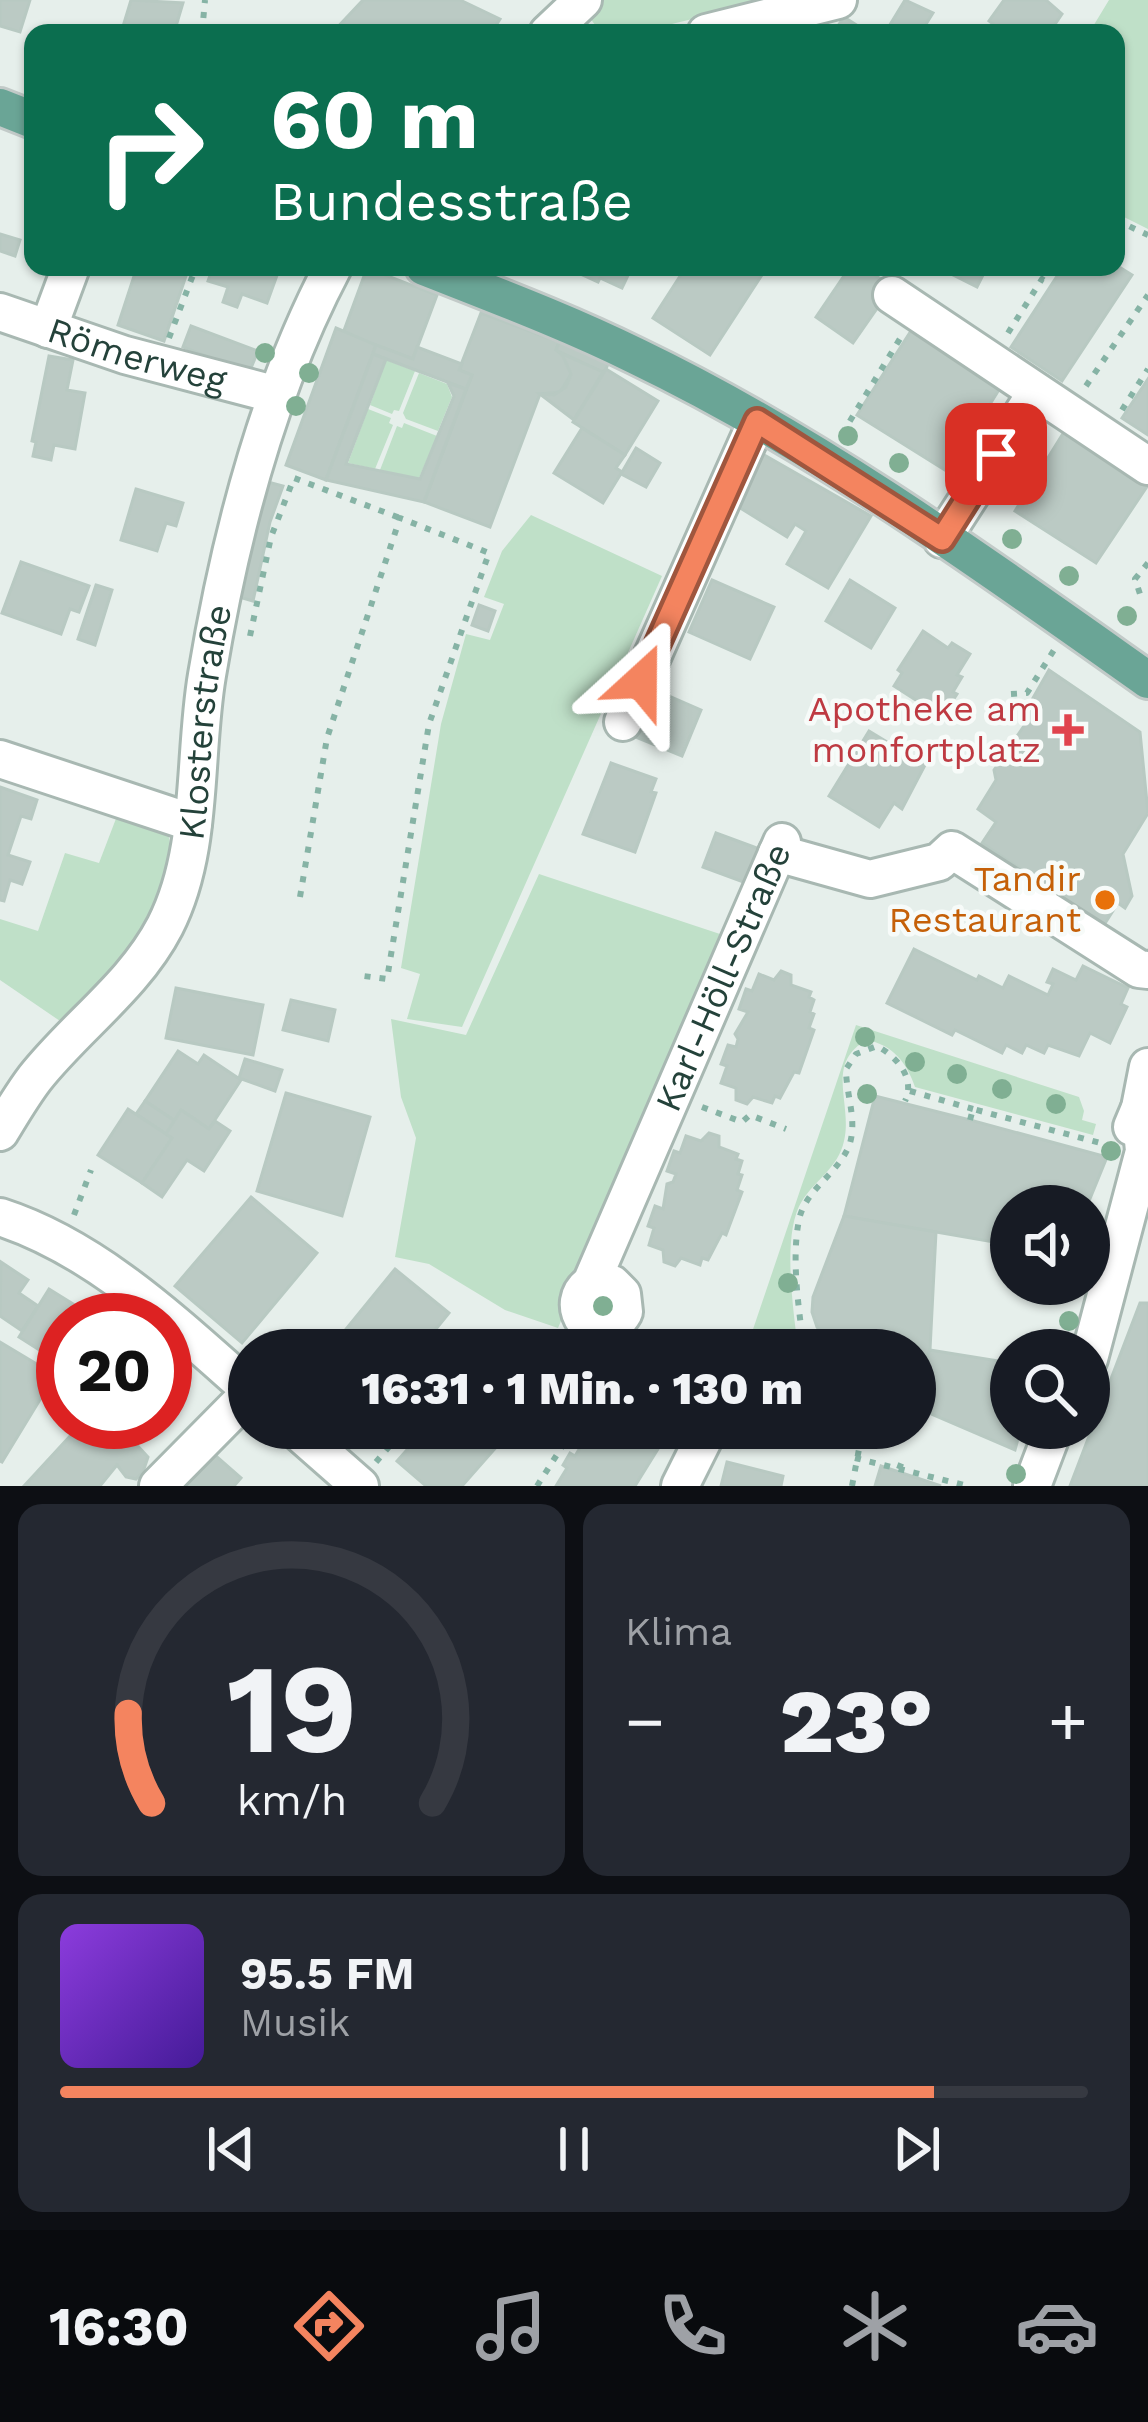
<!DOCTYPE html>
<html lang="de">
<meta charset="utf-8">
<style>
:root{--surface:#171b24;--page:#242831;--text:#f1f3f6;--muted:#9ea1a6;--line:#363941;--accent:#f4845f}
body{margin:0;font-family:"Work Sans",sans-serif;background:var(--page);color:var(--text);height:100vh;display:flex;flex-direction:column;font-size:45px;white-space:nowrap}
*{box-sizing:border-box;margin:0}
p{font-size:39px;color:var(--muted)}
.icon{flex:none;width:66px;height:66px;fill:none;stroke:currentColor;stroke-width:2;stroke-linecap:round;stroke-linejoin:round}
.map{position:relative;height:1486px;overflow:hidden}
.panel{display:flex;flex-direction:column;gap:18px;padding:18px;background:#0d0f14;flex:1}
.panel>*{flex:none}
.top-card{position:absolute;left:24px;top:24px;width:1101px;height:252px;border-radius:24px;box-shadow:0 3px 9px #0004;background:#0b6e4f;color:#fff;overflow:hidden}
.controls{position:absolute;left:990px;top:1185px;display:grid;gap:24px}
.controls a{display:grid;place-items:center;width:120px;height:120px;border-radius:50%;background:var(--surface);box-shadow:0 3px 9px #0004;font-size:60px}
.speed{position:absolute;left:36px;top:1293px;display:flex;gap:24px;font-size:60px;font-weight:700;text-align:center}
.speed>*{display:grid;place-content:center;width:156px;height:156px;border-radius:50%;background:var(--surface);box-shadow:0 3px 9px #0004;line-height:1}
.speed .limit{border:18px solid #d22;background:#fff;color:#111}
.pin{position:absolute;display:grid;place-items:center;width:102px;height:102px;color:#fff;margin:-51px;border-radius:24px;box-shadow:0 6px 18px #0006}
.me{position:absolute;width:132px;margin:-66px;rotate:24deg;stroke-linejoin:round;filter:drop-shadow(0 0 9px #0008)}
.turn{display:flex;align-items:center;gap:42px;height:252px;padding:0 48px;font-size:54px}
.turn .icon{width:156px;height:156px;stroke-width:2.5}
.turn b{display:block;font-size:84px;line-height:102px}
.big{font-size:90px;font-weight:800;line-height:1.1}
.panel .card{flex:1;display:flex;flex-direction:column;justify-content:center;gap:18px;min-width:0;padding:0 42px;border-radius:24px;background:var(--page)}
.panel .dial{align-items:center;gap:0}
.dial svg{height:312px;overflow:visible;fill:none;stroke:var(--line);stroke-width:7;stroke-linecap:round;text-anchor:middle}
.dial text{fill:var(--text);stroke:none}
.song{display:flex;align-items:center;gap:36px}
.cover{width:144px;height:144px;border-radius:18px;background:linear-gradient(135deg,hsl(270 70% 55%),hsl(260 70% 35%))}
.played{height:12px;border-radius:6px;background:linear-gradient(90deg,var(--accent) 85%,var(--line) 85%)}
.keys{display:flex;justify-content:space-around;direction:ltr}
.heat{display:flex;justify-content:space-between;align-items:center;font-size:66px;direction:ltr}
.panel .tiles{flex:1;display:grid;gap:18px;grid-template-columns:1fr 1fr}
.card:last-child{grid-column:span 2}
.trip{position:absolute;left:228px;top:1329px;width:708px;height:120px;border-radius:60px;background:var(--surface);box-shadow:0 3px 9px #0004;font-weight:800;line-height:120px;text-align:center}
.menu{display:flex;height:192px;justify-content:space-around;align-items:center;background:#090b0e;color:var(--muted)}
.menu .icon{width:84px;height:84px}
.menu .active{color:var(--accent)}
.menu b{font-size:54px;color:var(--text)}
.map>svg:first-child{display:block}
</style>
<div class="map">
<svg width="1148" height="1486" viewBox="0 0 1148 1486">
<rect width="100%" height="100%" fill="#e6efeb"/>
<!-- green -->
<g fill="#bfe0c8">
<path d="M 599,0 L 770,0 L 635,33 L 601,33 L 587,14 Z"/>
<path d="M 1109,0 L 1148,0 L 1148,229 L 1116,213 L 1116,33 L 1089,33 Z"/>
<path d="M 386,360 L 415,371 L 399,411 L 394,410 L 392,414 L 370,405 Z"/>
<path d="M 419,373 L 447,384 L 452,397 L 438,431 L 406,419 L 403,413 Z"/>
<path d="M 368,409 L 391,418 L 389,423 L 393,425 L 375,469 L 348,463 Z"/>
<path d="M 404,423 L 437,436 L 419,478 L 380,470 L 397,426 L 402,428 Z"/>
<path d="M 531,515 L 662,576 L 462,1027 L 407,1019 L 420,974 L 401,968 L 441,724 L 466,634 L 490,640 L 504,604 L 484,597 L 502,551 Z"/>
<path d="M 117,816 L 167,832 C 174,848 168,861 164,878 C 149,944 108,976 60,1021 L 0,980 L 0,919 L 38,931 L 65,853 L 99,863 Z"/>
<path d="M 539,874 L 726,936 L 558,1328 L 505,1310 L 429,1264 L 395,1257 L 416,1138 L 401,1097 L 391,1019 L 466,1035 Z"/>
<path d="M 856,1025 L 1079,1097 L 1084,1111 L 1082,1120 L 1096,1124 L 1093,1135 L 915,1087 C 907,1063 893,1045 867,1040 C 824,1063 853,1104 844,1141 C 838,1168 816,1179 802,1201 C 781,1234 794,1312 798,1350 L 746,1350 Z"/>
</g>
<!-- building -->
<g fill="#bbcac4" stroke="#b8c9c2" stroke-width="3">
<path d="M 0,0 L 30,0 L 20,32 L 0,26 Z"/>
<path d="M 131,0 L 183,3 L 174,33 L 121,33 Z"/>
<path d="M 363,0 L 460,0 L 500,19 L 491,33 L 332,33 Z"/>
<path d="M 905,0 L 933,13 L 923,29 L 929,33 L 897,33 L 888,28 Z"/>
<path d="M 1004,0 L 1046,0 L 1062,14 L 1049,33 L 1005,33 L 989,21 Z"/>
<path d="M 844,17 L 869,33 L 833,33 Z"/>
<path d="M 0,234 L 20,240 L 15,256 L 0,251 Z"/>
<path d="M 1116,265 L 1132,275 L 1062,381 L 1011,347 L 1063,267 Z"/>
<path d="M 137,267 L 189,267 L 164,341 L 118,325 Z"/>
<path d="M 213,267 L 280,267 L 267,303 L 242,294 L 237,307 L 223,302 L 228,287 L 208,281 Z"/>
<path d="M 565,267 L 632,267 L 622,288 L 600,278 L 598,282 Z"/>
<path d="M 767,267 L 710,355 L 653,318 L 682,273 L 675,267 Z"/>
<path d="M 850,267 L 863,267 L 892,287 L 853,343 L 816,317 Z"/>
<path d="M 937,267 L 987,267 L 977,287 Z"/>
<path d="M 367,268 L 437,295 L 413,359 L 343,333 Z"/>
<path d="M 481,313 L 559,342 L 556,350 L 568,360 L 571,374 L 560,392 L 540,394 L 490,527 L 424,502 L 472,375 L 459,370 Z"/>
<path d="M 916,323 L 1005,380 L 948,472 L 857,415 Z"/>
<path d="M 191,326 L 258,351 L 249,373 L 183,347 Z"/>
<path d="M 336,328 L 376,345 L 326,480 L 286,465 Z"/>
<path d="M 559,342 L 608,364 L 606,369 L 603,372 L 556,350 Z"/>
<path d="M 376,345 L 413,359 L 417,347 L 462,364 L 459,370 L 472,375 L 466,389 L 373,354 Z"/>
<path d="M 373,354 L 386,359 L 346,464 L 420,479 L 454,396 L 448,383 L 466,389 L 424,502 L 326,480 Z"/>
<path d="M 562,354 L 603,372 L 574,420 L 540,394 L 554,395 L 566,387 L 571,374 Z"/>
<path d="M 49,356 L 73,360 L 67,390 L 85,393 L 75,449 L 54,445 L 51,460 L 33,456 L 36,442 L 32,441 Z"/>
<path d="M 606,369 L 658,401 L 625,455 L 573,422 Z"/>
<path d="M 1148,379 L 1148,435 L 1122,418 Z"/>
<path d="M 1067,427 L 1148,478 L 1148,485 L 1096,563 L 1015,511 Z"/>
<path d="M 582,428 L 625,455 L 616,468 L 622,472 L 603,503 L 554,473 Z"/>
<path d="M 636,448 L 660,463 L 646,487 L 621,474 Z"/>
<path d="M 759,452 L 871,516 L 828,588 L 787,564 L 806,531 L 795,524 L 787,537 L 729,501 Z"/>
<path d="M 264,481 L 283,486 L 270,522 L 253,601 L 239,597 Z"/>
<path d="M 136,489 L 183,503 L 176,526 L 166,523 L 157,551 L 121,540 Z"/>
<path d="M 21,562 L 89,586 L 79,612 L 70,609 L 61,634 L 2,613 Z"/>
<path d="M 712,580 L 774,607 L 750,659 L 689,632 Z"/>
<path d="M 850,580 L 895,608 L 871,648 L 826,621 Z"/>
<path d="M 96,585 L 112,590 L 95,645 L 78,639 Z"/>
<path d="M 479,605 L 495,611 L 488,631 L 472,625 Z"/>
<path d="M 923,631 L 948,648 L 952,643 L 970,654 L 957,675 L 962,677 L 953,692 L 957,694 L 942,717 L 894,686 L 902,673 L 898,670 Z"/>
<path d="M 1049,670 L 1140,732 L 1148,813 L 1123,854 L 1132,896 L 1125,908 L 1118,903 L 1104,925 L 982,843 L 996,822 L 978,809 L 996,780 L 994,770 L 1030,717 L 1025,712 Z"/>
<path d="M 653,689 L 701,710 L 682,756 L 633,736 Z"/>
<path d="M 869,731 L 925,765 L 902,809 L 894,803 L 879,827 L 829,796 Z"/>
<path d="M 611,763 L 656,779 L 651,792 L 656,793 L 635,852 L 583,834 Z"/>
<path d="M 0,787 L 37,800 L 31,819 L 21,816 L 8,855 L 30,862 L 22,884 L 10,880 L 4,901 L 0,900 Z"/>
<path d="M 716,833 L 762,850 L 749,884 L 703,867 Z"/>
<path d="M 914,949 L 977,980 L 979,976 L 1003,988 L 1009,976 L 1048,995 L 1053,984 L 1047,982 L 1053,969 L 1076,980 L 1083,966 L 1128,988 L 1121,1004 L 1127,1007 L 1110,1043 L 1090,1033 L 1079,1056 L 1048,1045 L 1044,1053 L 1026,1045 L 1022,1053 L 1006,1045 L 1002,1053 L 955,1030 L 952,1035 L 887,1003 Z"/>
<path d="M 781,971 L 791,975 L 791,985 L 811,992 L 809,997 L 814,1000 L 810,1012 L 814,1014 L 809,1028 L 814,1030 L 799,1073 L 794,1072 L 780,1098 L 775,1096 L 772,1103 L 753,1097 L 747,1104 L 736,1100 L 736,1088 L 721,1083 L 727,1066 L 721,1064 L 728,1045 L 736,1047 L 738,1039 L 735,1034 L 748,1012 L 739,1009 L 746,989 L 752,991 L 759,974 L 774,980 Z"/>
<path d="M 176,988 L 263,1005 L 253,1055 L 166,1038 Z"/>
<path d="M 291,1000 L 335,1010 L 328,1041 L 283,1030 Z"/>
<path d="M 178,1051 L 198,1064 L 204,1055 L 241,1080 L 209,1129 L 181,1110 L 175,1121 L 145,1101 Z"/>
<path d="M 245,1059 L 282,1070 L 275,1091 L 239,1078 Z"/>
<path d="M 286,1093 L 370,1117 L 342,1216 L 257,1191 Z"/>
<path d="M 875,1096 L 970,1120 L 1107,1157 L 1087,1206 L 1011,1206 L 1011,1245 L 844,1216 Z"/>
<path d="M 145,1101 L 175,1121 L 166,1134 L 136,1114 Z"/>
<path d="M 128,1109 L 172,1138 L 142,1183 L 98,1155 Z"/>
<path d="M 181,1110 L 209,1129 L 215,1121 L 230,1131 L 204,1171 L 187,1160 L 162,1197 L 142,1183 L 172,1138 L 166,1134 Z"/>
<path d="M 709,1133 L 719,1136 L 719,1147 L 738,1154 L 736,1159 L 742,1161 L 738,1174 L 742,1175 L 737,1190 L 742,1192 L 726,1235 L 722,1233 L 708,1260 L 702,1258 L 700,1265 L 681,1258 L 675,1266 L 664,1262 L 663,1250 L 649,1245 L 654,1228 L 648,1226 L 655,1206 L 663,1209 L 667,1184 L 673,1182 L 676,1174 L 667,1171 L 674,1151 L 680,1153 L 686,1136 L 701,1141 Z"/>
<path d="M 251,1197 L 317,1253 L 242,1343 L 175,1286 Z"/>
<path d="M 844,1216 L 936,1232 L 930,1350 L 926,1359 L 915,1358 L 915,1350 L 840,1350 L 829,1343 L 817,1327 L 812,1312 L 813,1297 Z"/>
<path d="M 1,1262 L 28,1280 L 19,1293 L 38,1306 L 22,1331 L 0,1316 Z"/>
<path d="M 395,1269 L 449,1313 L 419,1350 L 329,1350 Z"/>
<path d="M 49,1289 L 94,1317 L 63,1320 L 63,1365 L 19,1337 Z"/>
<path d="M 1140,1303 L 1148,1303 L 1148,1486 L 1070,1486 Z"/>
<path d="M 510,1331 L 559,1350 L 493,1350 Z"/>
<path d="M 0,1342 L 55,1375 L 2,1462 L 0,1461 Z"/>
<path d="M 930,1350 L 1011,1363 L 1011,1428 L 1021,1428 L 1015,1450 L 915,1407 L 915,1381 Z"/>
<path d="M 165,1375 L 184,1392 L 165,1413 Z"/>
<path d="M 83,1422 L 157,1422 L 136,1444 L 148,1457 L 143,1472 L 136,1479 L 126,1477 L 117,1465 L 100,1486 L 24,1486 Z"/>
<path d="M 419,1428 L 513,1428 L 462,1486 L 426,1486 L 397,1461 L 421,1434 Z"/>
<path d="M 592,1428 L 671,1428 L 635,1486 L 556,1486 L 567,1468 L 563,1465 L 570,1453 L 575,1456 Z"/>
<rect x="744" y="1428" width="57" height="13"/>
<rect x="801" y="1428" width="21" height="13"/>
<path d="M 207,1448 L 241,1478 L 234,1486 L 176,1486 Z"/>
<path d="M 727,1462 L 783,1476 L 781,1486 L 721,1486 Z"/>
<path d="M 881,1466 L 941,1486 L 875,1486 Z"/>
</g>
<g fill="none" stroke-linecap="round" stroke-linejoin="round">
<!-- minor casing -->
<g stroke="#a8b8b2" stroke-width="42">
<g id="minor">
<path d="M 548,33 L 583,0"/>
<path d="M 706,33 L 838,0"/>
<path d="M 892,295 L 1148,466"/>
<path id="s1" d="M 0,312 L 125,355 L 277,395"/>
<path d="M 48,329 L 71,267"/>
<path d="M 942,539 L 1036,393"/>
<path d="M 623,722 L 757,421"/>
<path d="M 0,759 L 193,823"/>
<path d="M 777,853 L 870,879 L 939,862 L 952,850 L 1139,969 L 1148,970"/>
<path d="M 1132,1127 L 1140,1108 L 1148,1067"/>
<path id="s2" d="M 0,1132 C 11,1114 22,1095 35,1078 C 76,1026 134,986 165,926 C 204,850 193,757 207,675 C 230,536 267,392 333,267"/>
<path d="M 0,1217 C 96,1248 175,1324 249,1389"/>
<path id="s3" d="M 591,1283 L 612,1284 L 622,1294 L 624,1312 C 615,1328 600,1332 585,1322 C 575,1308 577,1293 591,1283 L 782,842"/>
<path d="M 1089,1359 L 1144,1151 L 1140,1108"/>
<path d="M 294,1428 L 360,1486"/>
<path d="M 158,1486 L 249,1394"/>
<path d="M 680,1486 L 709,1428"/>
<path d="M 1032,1486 L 1054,1428"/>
</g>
</g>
<!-- major casing -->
<g stroke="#c2cac8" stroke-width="42">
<g id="major">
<path d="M 0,107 L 33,120"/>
<path d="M 424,267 C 495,295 567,322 636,356 C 817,443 984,564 1148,680"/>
</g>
</g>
<!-- path -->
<g stroke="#86b3a5" stroke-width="6" stroke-dasharray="6 9" stroke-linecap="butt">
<path d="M 202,33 L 205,0"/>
<path d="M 1116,220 L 1148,235"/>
<path d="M 1008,333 L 1042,279 L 1051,285"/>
<path d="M 169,338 L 196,267"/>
<path d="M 1086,386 L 1148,295"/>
<path d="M 1122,410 L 1148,369"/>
<path d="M 842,434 L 901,337"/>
<path d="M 1148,563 L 1135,579 L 1140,594 L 1148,597"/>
<path d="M 250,636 L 271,537 L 294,478 L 400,518"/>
<path d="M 1011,694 L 1027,693 L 1054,650"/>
<path d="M 300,897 L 327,738 L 400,518 L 489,553 L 429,724 L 387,979 L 356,975"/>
<path d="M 910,1091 L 973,1109"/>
<path d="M 702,1107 L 742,1122 L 750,1115 L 786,1129"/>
<path d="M 970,1120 L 973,1109 L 1104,1144"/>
<path d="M 74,1215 L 91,1170"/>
<path d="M 804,1350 C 799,1309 791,1260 799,1220 C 805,1189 840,1173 850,1143 C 857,1119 846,1094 846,1069 L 856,1054 L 877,1046 C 896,1056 916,1078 905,1101"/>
<path d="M 855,1458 L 968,1486"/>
<path d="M 376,1462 L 405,1428"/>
<path d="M 899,1469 L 904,1456"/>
<path d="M 537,1486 L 574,1428"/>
<path d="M 852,1486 L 863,1428"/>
</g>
<!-- minor -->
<use href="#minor" stroke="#fff" stroke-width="36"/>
<!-- major -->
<use href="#major" stroke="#6aa596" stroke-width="36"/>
</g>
<!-- trees -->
<g fill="#80af93">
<circle cx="265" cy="353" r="10"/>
<circle cx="309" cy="373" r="10"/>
<circle cx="296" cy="406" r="10"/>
<circle cx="848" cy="436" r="10"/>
<circle cx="899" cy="463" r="10"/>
<circle cx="1012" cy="539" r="10"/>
<circle cx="1069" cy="576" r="10"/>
<circle cx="1127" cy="616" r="10"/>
<circle cx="865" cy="1037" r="10"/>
<circle cx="915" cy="1062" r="10"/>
<circle cx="957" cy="1074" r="10"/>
<circle cx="1002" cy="1089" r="10"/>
<circle cx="867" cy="1094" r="10"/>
<circle cx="1056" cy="1104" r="10"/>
<circle cx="1111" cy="1151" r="10"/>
<circle cx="788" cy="1283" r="10"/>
<circle cx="603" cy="1306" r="10"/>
<circle cx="1069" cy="1321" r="10"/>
<circle cx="337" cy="1439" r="10"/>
<circle cx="1016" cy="1474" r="10"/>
</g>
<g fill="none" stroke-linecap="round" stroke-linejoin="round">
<!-- route casing -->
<g stroke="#9f563e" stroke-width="30">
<path id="route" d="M 641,681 L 757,421 L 942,539 L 996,454"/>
</g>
<!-- route -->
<use href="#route" stroke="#f4845f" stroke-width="21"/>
</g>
<!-- markers -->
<path fill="#e0444e" stroke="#f7fbf9" stroke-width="4.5" d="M1062 712h12v12h12v12h-12v12h-12v-12h-12v-12h12z"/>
<circle fill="#e8710a" stroke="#f7fbf9" stroke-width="4.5" cx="1105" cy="900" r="12"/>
<g text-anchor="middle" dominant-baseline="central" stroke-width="9" stroke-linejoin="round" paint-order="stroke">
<!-- street labels -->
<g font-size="36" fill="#24423a" stroke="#f7fbf9">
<text stroke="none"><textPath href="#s1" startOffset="144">Römerweg</textPath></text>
<text stroke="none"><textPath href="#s2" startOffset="474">Klosterstraße</textPath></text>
<text stroke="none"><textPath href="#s3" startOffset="477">Karl-Höll-Straße</textPath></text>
</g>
<!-- health labels -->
<g font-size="36" fill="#be3a42" stroke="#f7fbf9" text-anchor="end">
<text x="1041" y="709">Apotheke am<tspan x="1041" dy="41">monfortplatz</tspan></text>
</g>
<!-- food labels -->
<g font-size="36" fill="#c56008" stroke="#f7fbf9" text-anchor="end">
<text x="1081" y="879">Tandir<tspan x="1081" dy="41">Restaurant</tspan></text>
</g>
</g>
</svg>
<div class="controls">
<a><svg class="icon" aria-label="sound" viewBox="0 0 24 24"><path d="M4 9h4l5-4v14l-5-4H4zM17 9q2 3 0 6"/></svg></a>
<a><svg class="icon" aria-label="search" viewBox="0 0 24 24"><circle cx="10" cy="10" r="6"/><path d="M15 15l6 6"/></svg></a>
</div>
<div class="speed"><div class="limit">20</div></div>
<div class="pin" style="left:996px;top:454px;background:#d93025"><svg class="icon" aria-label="arrive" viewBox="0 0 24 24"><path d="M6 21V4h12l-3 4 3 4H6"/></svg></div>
<svg class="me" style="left:641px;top:681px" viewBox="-20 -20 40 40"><path d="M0-17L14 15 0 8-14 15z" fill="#f4845f" stroke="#fff" stroke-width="4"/></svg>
<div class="trip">16:31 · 1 Min. · 130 m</div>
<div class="top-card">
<div class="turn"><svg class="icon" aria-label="right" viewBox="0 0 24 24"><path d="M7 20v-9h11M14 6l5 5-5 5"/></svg><div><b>60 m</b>Bundesstraße</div></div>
</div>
</div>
<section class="panel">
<div class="tiles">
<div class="card dial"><svg viewBox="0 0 100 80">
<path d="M14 69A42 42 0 1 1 86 69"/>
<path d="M14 69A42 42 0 0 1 8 46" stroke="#f4845f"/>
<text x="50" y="56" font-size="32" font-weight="700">19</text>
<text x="50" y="72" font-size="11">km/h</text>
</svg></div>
<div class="card"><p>Klima</p>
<div class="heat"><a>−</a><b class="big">23°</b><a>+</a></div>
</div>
<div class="card">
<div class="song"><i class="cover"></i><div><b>95.5 FM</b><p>Musik</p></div></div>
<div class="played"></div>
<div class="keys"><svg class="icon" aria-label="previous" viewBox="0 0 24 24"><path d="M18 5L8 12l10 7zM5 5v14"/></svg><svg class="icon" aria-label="pause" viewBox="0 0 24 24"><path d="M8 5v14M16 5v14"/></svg><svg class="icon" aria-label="next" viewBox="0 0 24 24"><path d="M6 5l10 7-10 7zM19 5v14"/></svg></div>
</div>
</div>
</section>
<nav class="menu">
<b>16:30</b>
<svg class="icon active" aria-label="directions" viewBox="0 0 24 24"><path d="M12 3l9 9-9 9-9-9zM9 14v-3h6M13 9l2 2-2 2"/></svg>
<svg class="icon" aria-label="music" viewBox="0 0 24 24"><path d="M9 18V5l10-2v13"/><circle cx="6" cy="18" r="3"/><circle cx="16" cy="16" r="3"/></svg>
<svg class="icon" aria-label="phone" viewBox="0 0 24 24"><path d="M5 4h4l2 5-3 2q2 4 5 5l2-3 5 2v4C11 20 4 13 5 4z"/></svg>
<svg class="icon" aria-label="climate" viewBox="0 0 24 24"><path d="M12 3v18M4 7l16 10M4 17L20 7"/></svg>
<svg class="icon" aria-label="car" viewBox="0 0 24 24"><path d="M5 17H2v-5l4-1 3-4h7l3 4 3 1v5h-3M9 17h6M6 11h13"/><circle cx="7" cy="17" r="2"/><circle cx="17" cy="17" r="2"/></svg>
</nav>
